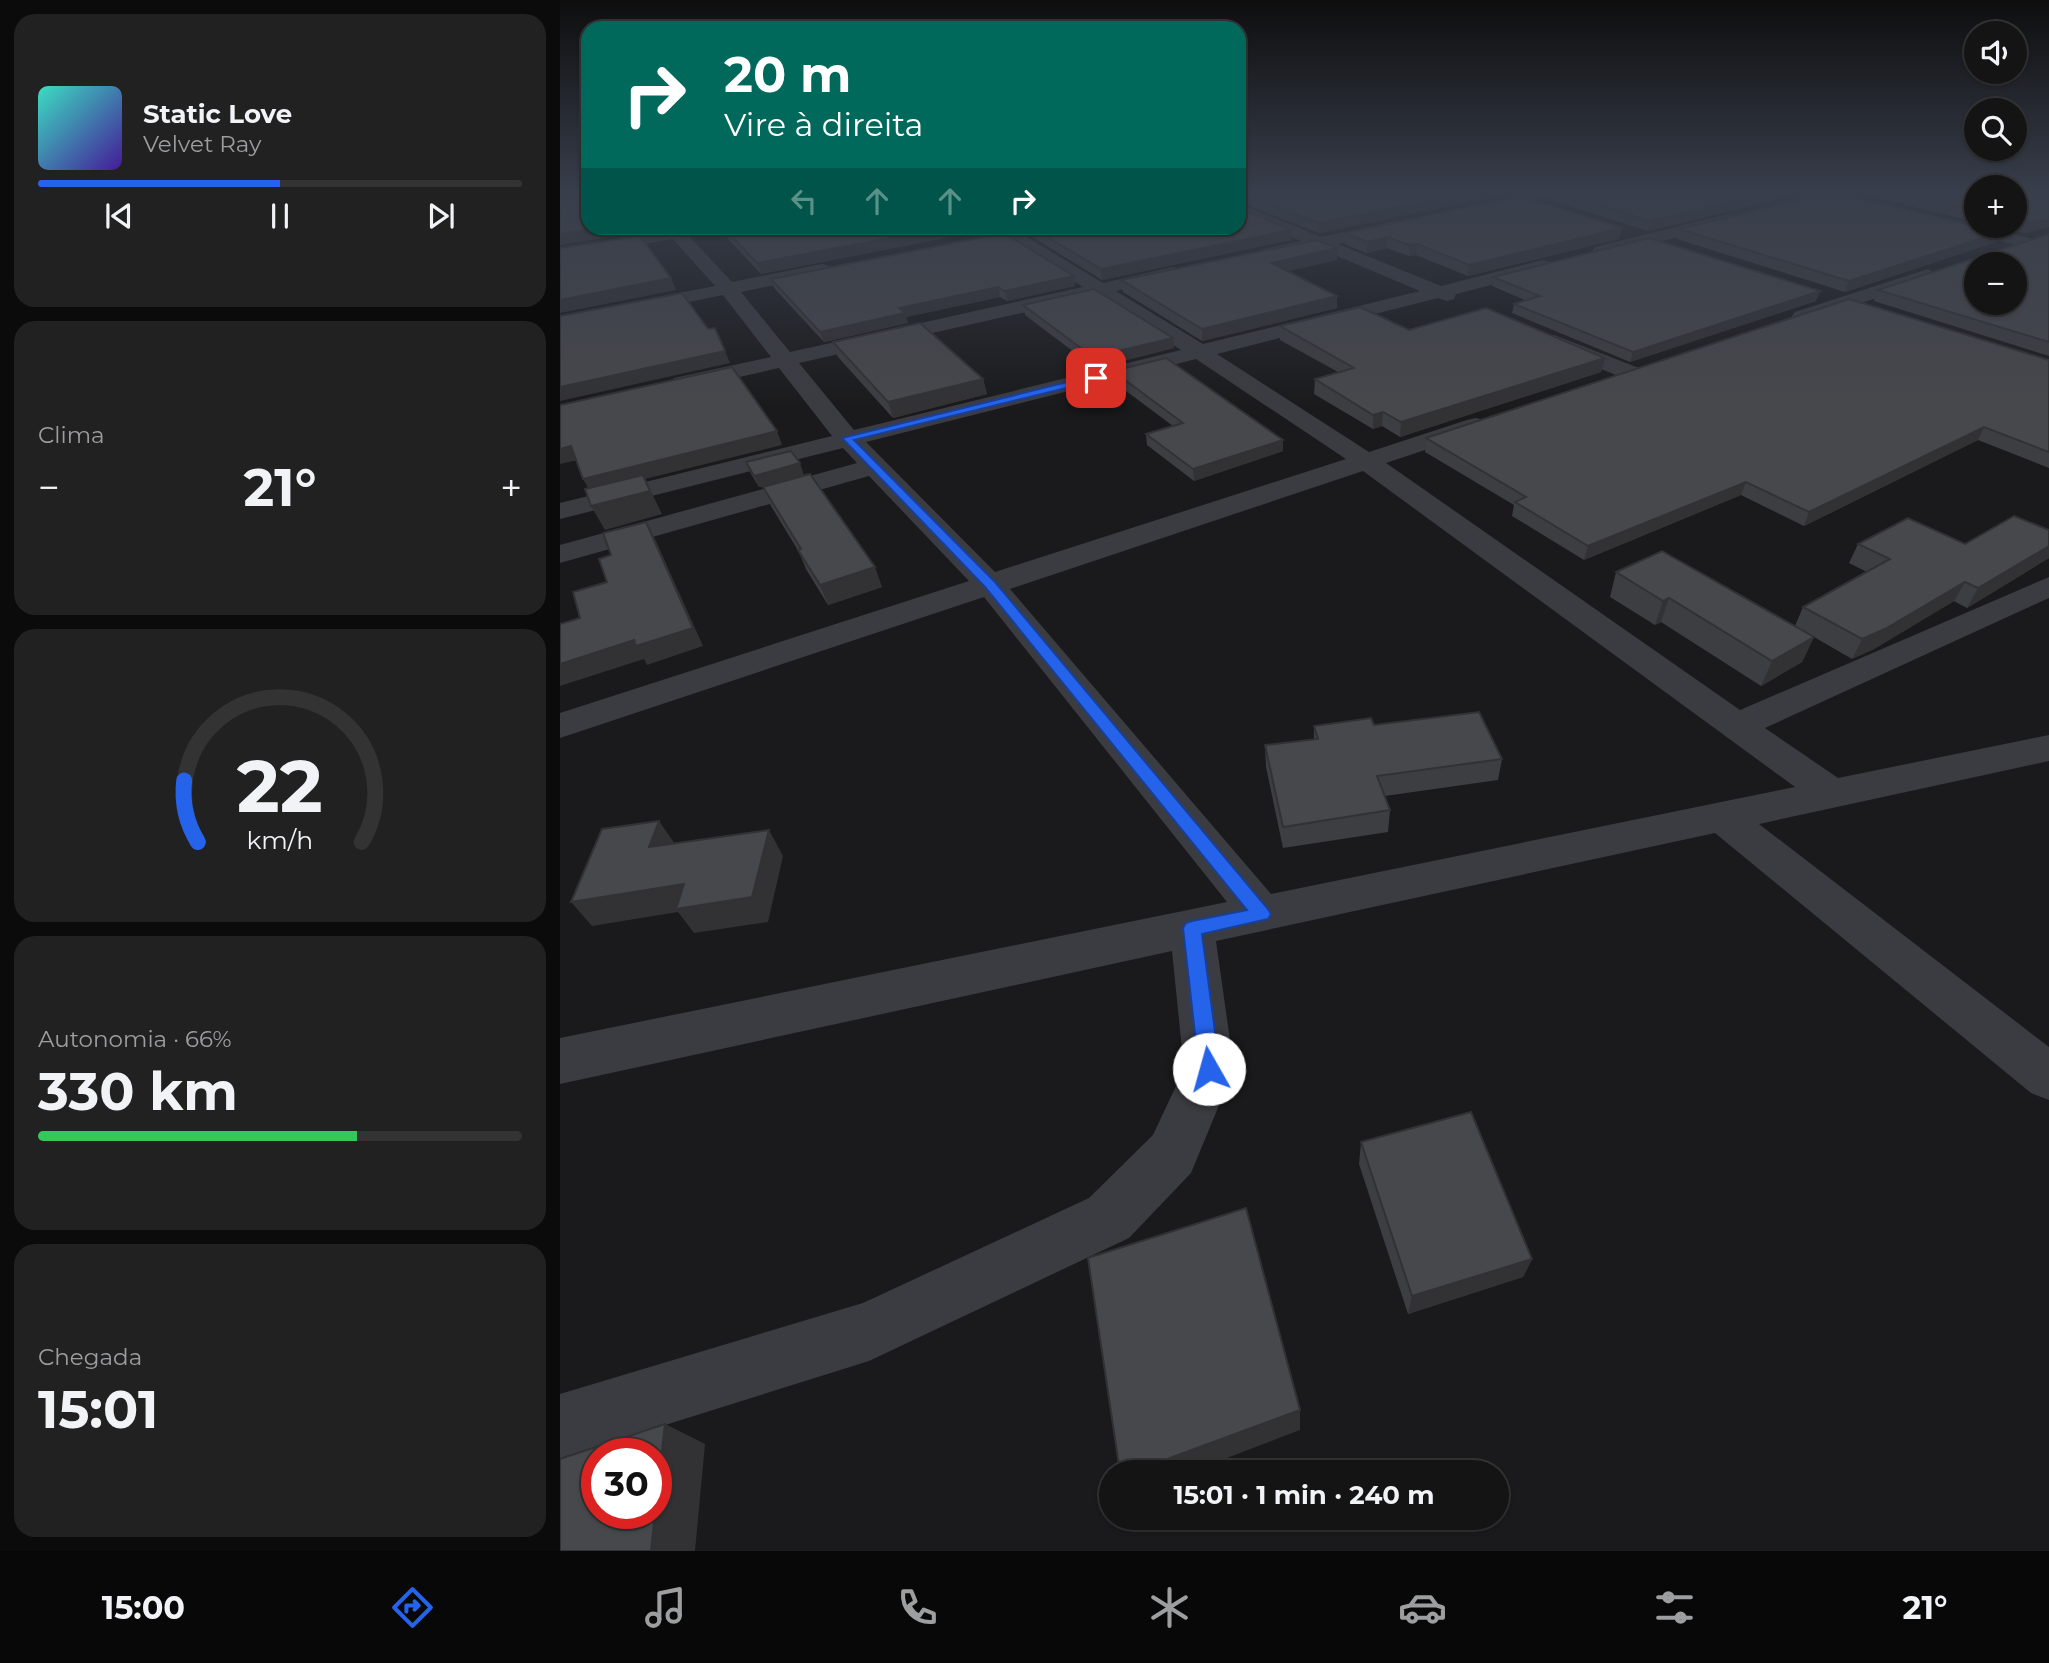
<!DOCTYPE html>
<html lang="pt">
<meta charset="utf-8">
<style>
:root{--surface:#141415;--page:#212122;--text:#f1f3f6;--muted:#9d9ea0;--line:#333334;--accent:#2563eb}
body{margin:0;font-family:Montserrat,sans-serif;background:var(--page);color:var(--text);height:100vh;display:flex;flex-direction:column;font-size:26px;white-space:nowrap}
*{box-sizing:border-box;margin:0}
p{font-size:23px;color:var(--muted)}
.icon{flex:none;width:38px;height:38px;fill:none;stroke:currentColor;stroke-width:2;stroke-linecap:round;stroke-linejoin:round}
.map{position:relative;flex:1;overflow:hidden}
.details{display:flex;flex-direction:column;gap:14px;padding:14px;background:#0b0b0c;width:560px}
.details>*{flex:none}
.top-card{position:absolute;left:21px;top:21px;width:665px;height:214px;border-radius:21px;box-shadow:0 2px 5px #0004,0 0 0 2px var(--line);background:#00695c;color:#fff;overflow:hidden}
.controls{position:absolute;left:1404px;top:21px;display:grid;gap:14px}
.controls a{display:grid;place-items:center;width:63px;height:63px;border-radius:50%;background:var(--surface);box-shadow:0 2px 5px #0004,0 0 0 2px var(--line);font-size:35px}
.speed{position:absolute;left:21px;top:1438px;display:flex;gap:14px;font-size:35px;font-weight:700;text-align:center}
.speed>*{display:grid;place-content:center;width:91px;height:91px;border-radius:50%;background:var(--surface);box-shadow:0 2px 5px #0004,0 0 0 2px var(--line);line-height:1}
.speed .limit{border:10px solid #d22;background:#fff;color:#111}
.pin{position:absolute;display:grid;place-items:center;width:60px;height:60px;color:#fff;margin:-30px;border-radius:14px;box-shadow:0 4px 10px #0006}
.me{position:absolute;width:77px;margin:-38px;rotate:353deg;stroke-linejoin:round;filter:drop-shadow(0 0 5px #0008)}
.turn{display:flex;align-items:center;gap:24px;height:147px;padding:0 28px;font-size:32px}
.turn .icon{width:91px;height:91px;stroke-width:2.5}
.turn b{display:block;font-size:49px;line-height:60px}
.lanes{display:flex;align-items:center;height:66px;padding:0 28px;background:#0003;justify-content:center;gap:35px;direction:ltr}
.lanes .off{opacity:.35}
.big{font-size:52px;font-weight:700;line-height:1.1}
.details .card{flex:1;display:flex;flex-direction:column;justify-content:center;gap:10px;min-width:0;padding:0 24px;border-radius:21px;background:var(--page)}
.details .dial{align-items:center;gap:0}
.dial svg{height:182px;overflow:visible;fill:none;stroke:var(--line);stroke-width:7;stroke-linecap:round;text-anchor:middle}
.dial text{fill:var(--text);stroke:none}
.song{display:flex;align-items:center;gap:21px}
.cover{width:84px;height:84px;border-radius:10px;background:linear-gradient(135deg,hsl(170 70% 55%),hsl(260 70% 35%))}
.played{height:7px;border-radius:4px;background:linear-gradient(90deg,var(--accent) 50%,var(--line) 50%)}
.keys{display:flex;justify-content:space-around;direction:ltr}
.heat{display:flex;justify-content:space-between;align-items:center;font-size:38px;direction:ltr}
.charge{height:10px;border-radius:5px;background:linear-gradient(90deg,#34c759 66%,var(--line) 0)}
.trip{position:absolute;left:539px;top:1460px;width:410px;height:70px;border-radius:35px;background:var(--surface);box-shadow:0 2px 5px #0004,0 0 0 2px var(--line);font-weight:700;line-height:70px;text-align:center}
.tabs{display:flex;height:112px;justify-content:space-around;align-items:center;background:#080808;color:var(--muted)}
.tabs .icon{width:49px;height:49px}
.tabs .selected{color:var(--accent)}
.tabs b{font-size:32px;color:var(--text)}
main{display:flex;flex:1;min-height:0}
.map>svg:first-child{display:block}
</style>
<main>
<section class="details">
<div class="card">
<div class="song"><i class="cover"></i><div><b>Static Love</b><p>Velvet Ray</p></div></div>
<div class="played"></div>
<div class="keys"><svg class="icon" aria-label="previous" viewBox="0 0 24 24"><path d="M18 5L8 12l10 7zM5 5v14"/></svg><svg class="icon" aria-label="pause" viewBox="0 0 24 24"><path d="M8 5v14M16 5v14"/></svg><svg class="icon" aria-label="next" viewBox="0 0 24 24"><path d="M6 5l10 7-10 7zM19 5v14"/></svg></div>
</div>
<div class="card"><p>Clima</p>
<div class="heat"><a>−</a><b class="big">21°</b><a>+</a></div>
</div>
<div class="card dial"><svg viewBox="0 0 100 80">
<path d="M14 69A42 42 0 1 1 86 69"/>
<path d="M14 69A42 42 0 0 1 8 42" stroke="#2563eb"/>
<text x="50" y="56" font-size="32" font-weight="700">22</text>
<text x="50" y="72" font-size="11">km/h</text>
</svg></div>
<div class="card"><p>Autonomia · 66%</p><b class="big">330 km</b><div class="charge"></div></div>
<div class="card"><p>Chegada</p><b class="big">15:01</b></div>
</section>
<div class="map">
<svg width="1489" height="1551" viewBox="0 0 1489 1551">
<rect width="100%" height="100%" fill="#1a1a1c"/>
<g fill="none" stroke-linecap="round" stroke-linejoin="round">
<!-- street -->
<g fill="#3b3c41" fill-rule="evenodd">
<path d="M 975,191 L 1003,191 L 1000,194 L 915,214 L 907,209 L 909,206 Z"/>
<path d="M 1262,191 L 1288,191 L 1285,194 L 1224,210 L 1216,205 L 1218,202 Z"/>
<path d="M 679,204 L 761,237 L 836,221 L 842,222 L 844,226 L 842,230 L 778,244 L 881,286 L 983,260 L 990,262 L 992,266 L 990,270 L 896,294 L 894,299 L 887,301 L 878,298 L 657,354 L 809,452 L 907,420 L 916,418 L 925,420 L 928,425 L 925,430 L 826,463 L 1180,710 L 1489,577 L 1489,598 L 1205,728 L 1278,778 L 1489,735 L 1489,761 L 1199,824 L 1489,1047 L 1489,1100 L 1471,1093 L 1155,833 L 656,941 L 674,1069 L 631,1173 L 569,1238 L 309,1361 L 0,1458 L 0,1394 L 303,1303 L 529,1198 L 593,1135 L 624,1069 L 612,951 L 0,1084 L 0,1038 L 667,902 L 424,597 L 0,738 L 0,713 L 409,581 L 309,476 L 0,563 L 0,545 L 297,463 L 283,448 L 0,519 L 0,503 L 272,436 L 219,368 L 122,390 L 114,388 L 110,383 L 114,378 L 211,357 L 163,295 L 0,328 L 0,316 L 155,286 L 113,239 L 0,258 L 0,248 L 106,230 L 105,228 L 146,228 L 145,233 L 129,236 L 172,282 L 262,264 L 269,266 L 271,270 L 269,274 L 181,292 L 230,352 L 523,287 L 435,232 L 433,228 L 452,228 L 543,283 L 613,267 L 620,269 L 622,273 L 620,277 L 556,291 L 643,344 L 860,291 L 758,248 L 710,258 L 704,257 L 701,253 L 704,249 L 741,241 L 679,215 ZM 537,296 L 621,350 L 294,430 L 239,363 ZM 636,359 L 786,459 L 435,572 L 306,442 ZM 803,471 L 1235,787 L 711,894 L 450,589 Z"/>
<path d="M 1169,214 L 1177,219 L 1175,223 L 1041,256 L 1032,251 L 1035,247 Z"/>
<path d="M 1388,218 L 1489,243 L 1489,253 L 1382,227 L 1380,223 Z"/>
<path d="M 1368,269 L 1377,275 L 1375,279 L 1249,320 L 1235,320 L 1232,316 L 1235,312 Z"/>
<path d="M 994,335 L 1079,368 L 1082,373 L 1079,378 L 1063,378 L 986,346 L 983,341 L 986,336 Z"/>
</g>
</g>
<!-- wall -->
<g fill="#3d3e41">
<path d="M 679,191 L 962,191 L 759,233 L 679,202 Z"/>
<path d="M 989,191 L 993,191 L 1247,192 L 1088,231 L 988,199 Z"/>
<path d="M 1290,191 L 1416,191 L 1416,222 Z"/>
<path d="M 1454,191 L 1489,191 L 1489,227 L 1464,233 L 1433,226 L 1454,226 Z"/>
<path d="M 158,228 L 432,228 L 431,229 L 201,274 Z"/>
<path d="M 469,228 L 679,228 L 731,240 L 542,280 L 471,236 Z"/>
<path d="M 1119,229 L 1436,242 L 1285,292 L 1117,239 Z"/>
<path d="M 785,233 L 1059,239 L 908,276 L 856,255 L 849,256 L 827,248 L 806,253 L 785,244 Z"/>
<path d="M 1489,234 L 1489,356 L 1314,301 L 1318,290 Z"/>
<path d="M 777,260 L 727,271 L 777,308 L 642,341 L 563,292 L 561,280 Z"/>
<path d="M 514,276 L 515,286 L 447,301 L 440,297 L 346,317 L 348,323 L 264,342 L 214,288 L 211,279 Z"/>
<path d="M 933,277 L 1260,291 L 1256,301 L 1070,362 L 952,313 L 954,304 L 965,300 L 932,286 Z"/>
<path d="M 463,305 L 614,348 L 535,368 L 465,315 Z"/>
<path d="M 720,326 L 849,330 L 1045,358 L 1041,372 L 840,437 L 822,426 L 813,429 L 754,394 L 755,379 L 778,372 L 720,340 Z"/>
<path d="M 273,342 L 423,379 L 427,394 L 333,418 L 278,357 Z"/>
<path d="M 1489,360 L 1489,468 L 1418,440 L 1244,526 L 1181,495 L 1024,560 L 952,516 L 954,505 L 865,452 L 866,438 Z"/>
<path d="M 553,371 L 723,451 L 634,481 L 587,445 L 586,434 L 613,426 L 554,382 Z"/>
<path d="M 186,462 L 244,475 L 199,487 L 191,474 Z"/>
<path d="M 203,487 L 322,587 L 268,605 L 246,569 L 239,552 L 211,506 Z"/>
<path d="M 1489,530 L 1489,558 L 1407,608 L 1394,601 L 1314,649 L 1292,659 L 1254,637 L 1242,662 L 1201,686 L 1101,622 L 1095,625 L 1050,597 L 1056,572 L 1235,626 L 1243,607 L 1307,572 L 1289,563 L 1298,544 L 1405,544 Z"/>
<path d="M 754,726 L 942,759 L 938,780 L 825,796 L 830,810 L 828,832 L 723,848 L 706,767 L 705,745 L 754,739 Z"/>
<path d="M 801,1142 L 972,1259 L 963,1277 L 848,1314 L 799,1164 Z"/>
</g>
<!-- shaded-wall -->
<g fill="#323235">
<path d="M 918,191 L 962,191 L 759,233 L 759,223 Z"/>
<path d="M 1217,191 L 1248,191 L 1247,192 L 1088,231 L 1090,221 Z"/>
<path d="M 1489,218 L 1489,227 L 1464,233 L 1469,223 Z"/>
<path d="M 38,228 L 73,228 L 75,233 L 0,245 L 0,234 Z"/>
<path d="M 383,228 L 432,228 L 431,229 L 201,274 L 197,263 Z"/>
<path d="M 1062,228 L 1059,239 L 908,276 L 909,265 Z"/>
<path d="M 731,230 L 731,240 L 542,280 L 541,269 Z"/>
<path d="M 1441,232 L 1436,242 L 1285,292 L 1289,281 Z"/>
<path d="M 828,237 L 827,248 L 806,253 L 807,242 Z"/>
<path d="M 857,244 L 856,255 L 849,256 L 849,245 Z"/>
<path d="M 777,248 L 777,260 L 712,275 L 711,263 Z"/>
<path d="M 514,276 L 515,286 L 447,301 L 445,291 Z"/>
<path d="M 111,278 L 116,290 L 0,313 L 0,300 Z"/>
<path d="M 438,287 L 440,297 L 346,317 L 348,323 L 264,342 L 260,332 L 339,308 Z"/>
<path d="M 1260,291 L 1256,301 L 1070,362 L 1073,352 Z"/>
<path d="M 777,296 L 777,308 L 642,341 L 642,329 Z"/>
<path d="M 613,338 L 614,348 L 535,368 L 533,357 Z"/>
<path d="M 165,351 L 170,363 L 0,401 L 0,387 Z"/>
<path d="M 1045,358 L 1041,372 L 840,437 L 841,422 Z"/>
<path d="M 423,379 L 427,394 L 333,418 L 328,402 Z"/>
<path d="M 823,412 L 822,426 L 813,429 L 813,415 Z"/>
<path d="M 1424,427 L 1418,440 L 1244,526 L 1249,512 Z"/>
<path d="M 217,431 L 222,445 L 85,479 L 102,514 L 45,530 L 31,506 L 31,493 L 23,479 Z"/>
<path d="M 723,440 L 723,451 L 634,481 L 633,469 Z"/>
<path d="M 11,446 L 18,460 L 0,464 L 0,449 Z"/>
<path d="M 240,463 L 244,475 L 199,487 L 194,476 Z"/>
<path d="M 1186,482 L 1181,495 L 1024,560 L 1028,546 Z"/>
<path d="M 86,522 L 95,539 L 143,646 L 87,665 L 84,659 L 0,686 L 0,664 Z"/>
<path d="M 1489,546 L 1489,558 L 1407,608 L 1418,588 Z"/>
<path d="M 315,567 L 322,587 L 268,605 L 260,585 Z"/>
<path d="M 1405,582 L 1394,601 L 1314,649 L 1292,659 L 1302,639 Z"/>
<path d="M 1109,598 L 1101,622 L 1095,625 L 1103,601 Z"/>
<path d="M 1254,637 L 1242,662 L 1201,686 L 1212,661 Z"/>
<path d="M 99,821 L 117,847 L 89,847 Z"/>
<path d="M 209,830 L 223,856 L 208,922 L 134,933 L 118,912 L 32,926 L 11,902 Z"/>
<path d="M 972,1259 L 963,1277 L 848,1314 L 852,1296 Z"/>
<path d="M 740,1410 L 740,1430 L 630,1472 L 572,1472 Z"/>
<path d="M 105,1424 L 145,1444 L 135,1551 L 91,1551 L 95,1514 L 96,1514 L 96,1502 Z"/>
</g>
<!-- building -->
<g fill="#47484c" stroke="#323235" stroke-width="2" fill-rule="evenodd">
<path d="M 23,191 L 28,191 L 28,228 L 38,228 L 0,234 L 0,196 Z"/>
<path d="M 679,191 L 918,191 L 759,223 L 679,193 Z"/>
<path d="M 993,191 L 1217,191 L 1090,221 Z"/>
<path d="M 1331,191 L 1416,191 L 1416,211 Z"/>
<path d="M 1454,191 L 1489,191 L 1489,218 L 1469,223 L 1454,220 Z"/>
<path d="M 1272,192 L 1441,232 L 1289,281 L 1119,229 Z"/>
<path d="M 960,196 L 1062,228 L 909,265 L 857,244 L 849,245 L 828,237 L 807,242 L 785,233 Z"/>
<path d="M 679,208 L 731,230 L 541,269 L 472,228 L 679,228 Z"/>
<path d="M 164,228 L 383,228 L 197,263 Z"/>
<path d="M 444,233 L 514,276 L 445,291 L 438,287 L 339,308 L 345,313 L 260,332 L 211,279 Z"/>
<path d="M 1489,234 L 1489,342 L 1318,290 ZM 1416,264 L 1454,264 L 1454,303 L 1416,303 Z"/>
<path d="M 80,236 L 111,278 L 0,300 L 0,248 Z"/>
<path d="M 1089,238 L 1260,291 L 1073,352 L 954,304 L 980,296 L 933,277 Z"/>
<path d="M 756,240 L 777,248 L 711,263 L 777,296 L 642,329 L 561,280 Z"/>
<path d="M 534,289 L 613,338 L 533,357 L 463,305 Z"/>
<path d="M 122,293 L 148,329 L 155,328 L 165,351 L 0,387 L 0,316 Z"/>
<path d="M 1289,299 L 1489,360 L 1489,452 L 1424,427 L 1249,512 L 1186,482 L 1028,546 L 955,502 L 966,497 L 866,438 Z"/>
<path d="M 800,307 L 849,330 L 926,308 L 1045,358 L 841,422 L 823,412 L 813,415 L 755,379 L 794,368 L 720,326 Z"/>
<path d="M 360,323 L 423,379 L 328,402 L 273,342 Z"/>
<path d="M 606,358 L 723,440 L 633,469 L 586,434 L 623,423 L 553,371 Z"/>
<path d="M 172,367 L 217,431 L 23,479 L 11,446 L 0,449 L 0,405 Z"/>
<path d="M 231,451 L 240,463 L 194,476 L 186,462 Z"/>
<path d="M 250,474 L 315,567 L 260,585 L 238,550 L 241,549 L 203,487 Z"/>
<path d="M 83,475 L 90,491 L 31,506 L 25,489 Z"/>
<path d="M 1454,516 L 1489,530 L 1489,546 L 1418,588 L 1405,582 L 1325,629 L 1302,639 L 1243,607 L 1330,559 L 1298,544 L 1348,518 L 1405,544 Z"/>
<path d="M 86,522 L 133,628 L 76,646 L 74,640 L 0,664 L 0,624 L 20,618 L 13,592 L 47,582 L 39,559 L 51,555 L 43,533 Z"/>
<path d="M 1102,551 L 1254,637 L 1212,661 L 1109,598 L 1103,601 L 1056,572 Z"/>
<path d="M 919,712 L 942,759 L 817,776 L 830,810 L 723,827 L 705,745 L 758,739 L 754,726 L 811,718 L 814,725 Z"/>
<path d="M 99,821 L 89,847 L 209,830 L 192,897 L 116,909 L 124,884 L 11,902 L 42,829 Z"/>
<path d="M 911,1112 L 972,1259 L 852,1296 L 801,1142 Z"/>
<path d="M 686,1208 L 740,1410 L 572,1472 L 560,1472 L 528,1258 Z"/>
<path d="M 105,1424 L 96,1502 L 96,1454 L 37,1454 L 37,1514 L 95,1514 L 91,1551 L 0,1551 L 0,1459 Z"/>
</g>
<!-- sky -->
<linearGradient id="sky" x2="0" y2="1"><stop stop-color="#0e0e0f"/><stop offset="0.47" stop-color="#383e4b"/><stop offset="1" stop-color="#383e4b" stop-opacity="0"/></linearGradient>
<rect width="1489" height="408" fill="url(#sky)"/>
<!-- route -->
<path fill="#2563eb" stroke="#184099" stroke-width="2" d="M 536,375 L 539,376 L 539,380 L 294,440 L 435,582 L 708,909 L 711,914 L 708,919 L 642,934 L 660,1069 L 657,1076 L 649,1079 L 642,1076 L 639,1069 L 623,928 L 626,923 L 632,921 L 687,910 L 425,587 L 282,438 Z"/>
</svg>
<div class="controls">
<a><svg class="icon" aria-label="sound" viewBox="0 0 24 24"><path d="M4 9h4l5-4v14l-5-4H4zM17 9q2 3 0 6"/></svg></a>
<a><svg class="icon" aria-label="search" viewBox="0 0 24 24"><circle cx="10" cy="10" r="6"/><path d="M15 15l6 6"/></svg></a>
<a>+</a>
<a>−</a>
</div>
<div class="speed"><div class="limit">30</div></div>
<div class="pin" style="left:536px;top:378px;background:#d93025"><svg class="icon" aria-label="arrive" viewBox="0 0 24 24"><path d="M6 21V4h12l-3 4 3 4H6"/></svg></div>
<svg class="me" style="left:649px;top:1069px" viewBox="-20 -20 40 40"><circle r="19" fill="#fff"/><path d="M0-13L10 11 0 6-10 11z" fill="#2563eb"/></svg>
<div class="trip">15:01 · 1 min · 240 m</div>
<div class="top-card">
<div class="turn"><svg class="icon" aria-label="right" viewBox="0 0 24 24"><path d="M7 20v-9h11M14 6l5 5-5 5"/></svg><div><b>20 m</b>Vire à direita</div></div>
<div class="lanes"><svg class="icon off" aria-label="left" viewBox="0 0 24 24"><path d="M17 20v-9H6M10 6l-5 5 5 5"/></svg><svg class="icon off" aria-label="ahead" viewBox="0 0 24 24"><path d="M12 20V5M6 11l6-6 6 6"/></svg><svg class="icon off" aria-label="ahead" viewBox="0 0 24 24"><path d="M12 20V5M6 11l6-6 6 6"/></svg><svg class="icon" aria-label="right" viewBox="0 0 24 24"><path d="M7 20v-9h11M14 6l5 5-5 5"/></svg></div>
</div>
</div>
</main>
<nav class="tabs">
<b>15:00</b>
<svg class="icon selected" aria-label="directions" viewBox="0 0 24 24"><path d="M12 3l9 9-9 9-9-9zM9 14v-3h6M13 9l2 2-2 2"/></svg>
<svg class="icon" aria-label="music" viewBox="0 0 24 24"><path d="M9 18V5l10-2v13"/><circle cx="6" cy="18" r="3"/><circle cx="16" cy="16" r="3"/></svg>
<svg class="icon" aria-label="phone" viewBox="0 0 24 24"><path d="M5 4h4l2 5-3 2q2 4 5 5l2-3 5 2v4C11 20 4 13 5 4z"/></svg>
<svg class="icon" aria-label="climate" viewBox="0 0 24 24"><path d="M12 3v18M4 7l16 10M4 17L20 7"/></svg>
<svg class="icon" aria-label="car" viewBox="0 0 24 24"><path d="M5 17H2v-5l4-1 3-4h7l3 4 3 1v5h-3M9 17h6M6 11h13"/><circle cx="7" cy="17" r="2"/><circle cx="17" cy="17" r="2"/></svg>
<svg class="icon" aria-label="filters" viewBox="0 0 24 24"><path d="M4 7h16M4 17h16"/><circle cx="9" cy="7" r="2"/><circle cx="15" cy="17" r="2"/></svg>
<b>21°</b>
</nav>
